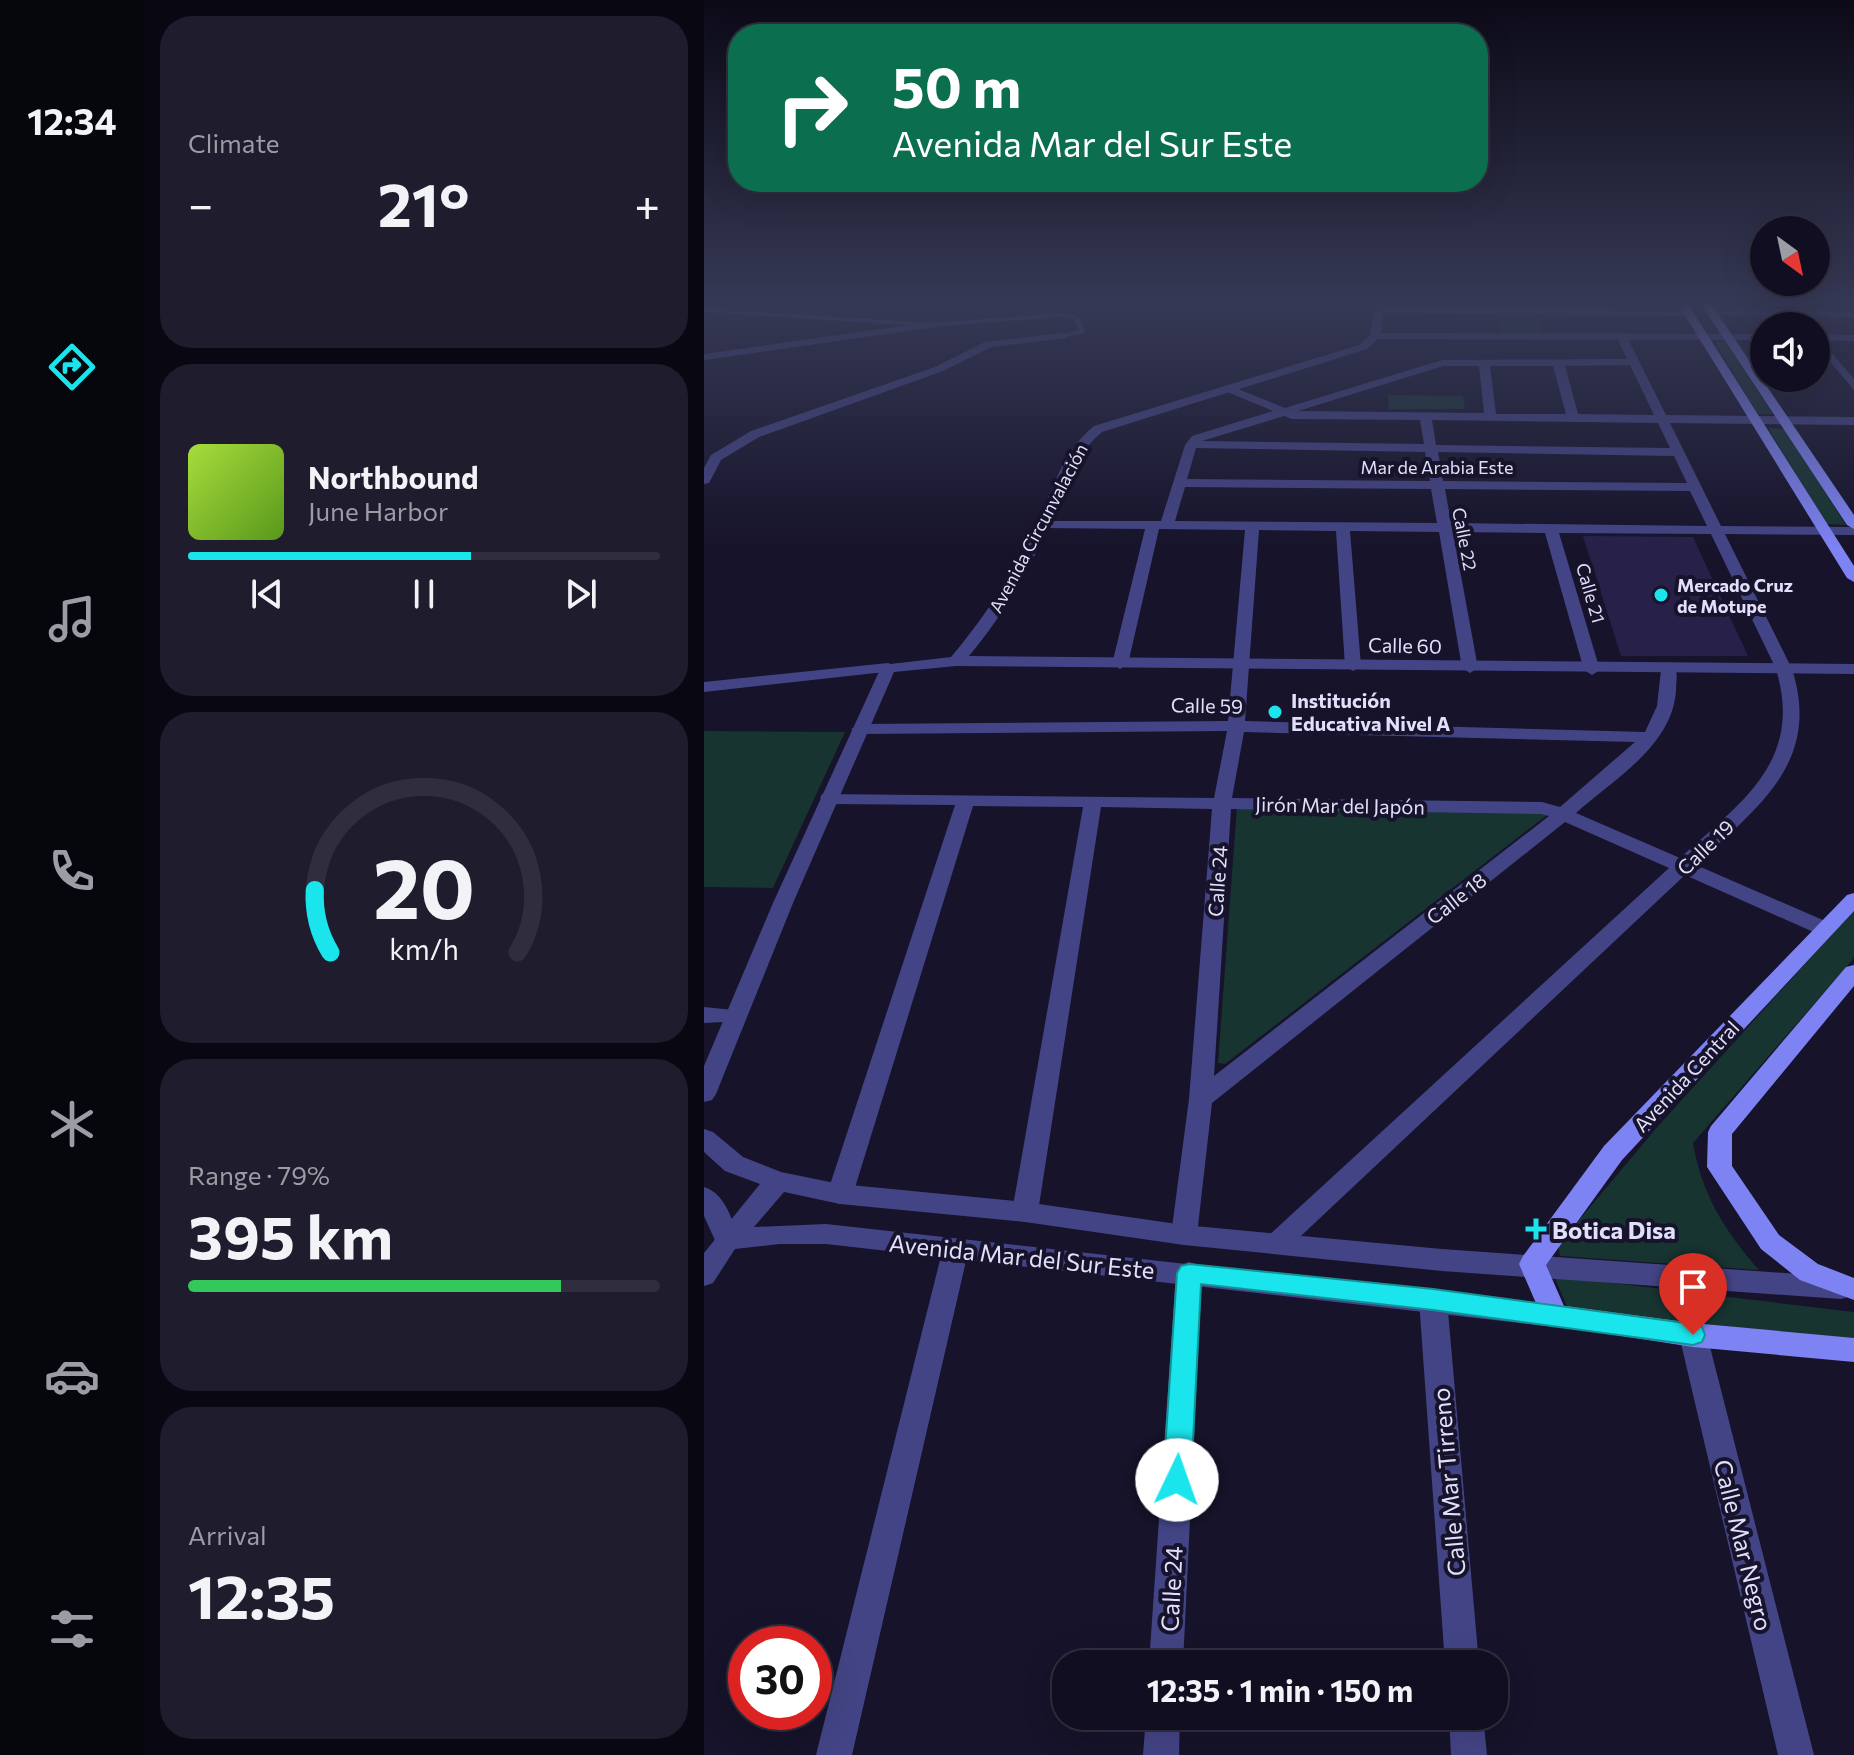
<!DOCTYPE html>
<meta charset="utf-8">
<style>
:root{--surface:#100e20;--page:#1e1c2d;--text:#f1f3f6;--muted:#9c9ca5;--line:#302e3e;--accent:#1be5ec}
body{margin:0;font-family:Commissioner,sans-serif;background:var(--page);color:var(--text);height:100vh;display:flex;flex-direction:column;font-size:30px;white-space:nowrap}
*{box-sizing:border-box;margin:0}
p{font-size:26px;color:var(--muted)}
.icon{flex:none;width:44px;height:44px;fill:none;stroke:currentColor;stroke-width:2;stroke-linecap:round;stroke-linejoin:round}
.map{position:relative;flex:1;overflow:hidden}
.side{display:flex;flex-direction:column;gap:16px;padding:16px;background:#090812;width:560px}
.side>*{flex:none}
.top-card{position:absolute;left:24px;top:24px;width:760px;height:168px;border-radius:32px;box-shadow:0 8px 32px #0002,0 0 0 2px var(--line);background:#0b6e4f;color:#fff;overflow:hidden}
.needle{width:52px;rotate:147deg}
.controls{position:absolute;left:1046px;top:216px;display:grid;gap:16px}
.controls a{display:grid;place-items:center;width:80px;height:80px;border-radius:50%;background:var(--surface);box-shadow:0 8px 32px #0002,0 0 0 2px var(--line);font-size:40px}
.speed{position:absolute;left:24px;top:1626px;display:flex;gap:16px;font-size:40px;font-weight:700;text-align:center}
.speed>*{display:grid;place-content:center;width:104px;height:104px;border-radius:50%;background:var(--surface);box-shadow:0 8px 32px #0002,0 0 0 2px var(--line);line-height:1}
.speed .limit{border:12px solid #d22;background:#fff;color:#111}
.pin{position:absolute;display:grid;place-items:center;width:68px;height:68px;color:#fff;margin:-82px -34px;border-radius:50% 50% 50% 0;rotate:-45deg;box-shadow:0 0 8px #0007}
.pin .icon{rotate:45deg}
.me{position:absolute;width:88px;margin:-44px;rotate:3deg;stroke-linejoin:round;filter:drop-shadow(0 0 6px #0008)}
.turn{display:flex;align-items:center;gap:28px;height:168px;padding:0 32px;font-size:36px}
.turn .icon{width:104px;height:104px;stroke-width:2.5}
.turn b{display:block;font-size:56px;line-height:68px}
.big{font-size:60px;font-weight:700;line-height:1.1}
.side .widget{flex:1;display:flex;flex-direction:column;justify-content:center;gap:12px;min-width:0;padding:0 28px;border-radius:32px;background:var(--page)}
.side .dial{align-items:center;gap:0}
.dial svg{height:208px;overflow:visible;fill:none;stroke:var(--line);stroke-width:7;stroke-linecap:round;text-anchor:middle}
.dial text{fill:var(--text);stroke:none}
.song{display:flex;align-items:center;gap:24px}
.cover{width:96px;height:96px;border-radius:12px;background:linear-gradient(135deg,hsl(80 70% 55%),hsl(90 70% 35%))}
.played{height:8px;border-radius:4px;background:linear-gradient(90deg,var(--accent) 60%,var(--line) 60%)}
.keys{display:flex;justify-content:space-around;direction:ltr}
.heat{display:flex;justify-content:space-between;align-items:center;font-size:44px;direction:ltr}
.charge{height:12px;border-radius:6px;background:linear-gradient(90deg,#34c759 79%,var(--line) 0)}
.trip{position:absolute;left:348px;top:1650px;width:456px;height:80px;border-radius:32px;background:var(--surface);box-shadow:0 8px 32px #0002,0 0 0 2px var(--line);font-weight:700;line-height:80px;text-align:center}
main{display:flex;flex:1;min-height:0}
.tab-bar{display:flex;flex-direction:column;width:144px;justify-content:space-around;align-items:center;background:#06060d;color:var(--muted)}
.tab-bar .icon{width:56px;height:56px}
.tab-bar .on{color:var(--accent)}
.tab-bar b{font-size:36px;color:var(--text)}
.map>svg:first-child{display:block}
</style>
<main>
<nav class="tab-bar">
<b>12:34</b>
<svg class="icon on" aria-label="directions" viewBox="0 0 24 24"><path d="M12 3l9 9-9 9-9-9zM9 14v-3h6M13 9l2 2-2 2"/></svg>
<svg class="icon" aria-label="music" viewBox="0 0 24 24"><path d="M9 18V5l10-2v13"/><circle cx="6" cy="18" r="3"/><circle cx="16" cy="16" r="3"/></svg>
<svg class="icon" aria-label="phone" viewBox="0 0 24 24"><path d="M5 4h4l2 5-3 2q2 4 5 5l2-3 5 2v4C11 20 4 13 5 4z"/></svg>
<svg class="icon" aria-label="climate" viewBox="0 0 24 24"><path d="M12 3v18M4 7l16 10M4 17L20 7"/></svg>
<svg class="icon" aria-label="car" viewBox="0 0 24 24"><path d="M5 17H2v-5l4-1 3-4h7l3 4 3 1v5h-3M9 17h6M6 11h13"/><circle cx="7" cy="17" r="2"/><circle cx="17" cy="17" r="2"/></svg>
<svg class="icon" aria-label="filters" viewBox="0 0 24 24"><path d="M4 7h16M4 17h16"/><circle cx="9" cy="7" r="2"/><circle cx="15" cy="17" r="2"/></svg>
</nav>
<section class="side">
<div class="widget"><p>Climate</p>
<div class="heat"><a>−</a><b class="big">21°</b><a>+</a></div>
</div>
<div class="widget">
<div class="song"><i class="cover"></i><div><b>Northbound</b><p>June Harbor</p></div></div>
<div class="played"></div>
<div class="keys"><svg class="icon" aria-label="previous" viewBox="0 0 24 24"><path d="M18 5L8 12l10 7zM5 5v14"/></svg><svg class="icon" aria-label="pause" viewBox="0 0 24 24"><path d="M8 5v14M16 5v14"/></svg><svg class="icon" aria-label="next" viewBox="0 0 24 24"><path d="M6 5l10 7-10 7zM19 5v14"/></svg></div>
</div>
<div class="widget dial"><svg viewBox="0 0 100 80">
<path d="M14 69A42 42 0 1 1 86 69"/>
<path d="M14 69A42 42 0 0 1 8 45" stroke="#1be5ec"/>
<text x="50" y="56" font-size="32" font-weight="700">20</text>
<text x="50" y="72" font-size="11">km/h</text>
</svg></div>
<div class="widget"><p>Range · 79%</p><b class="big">395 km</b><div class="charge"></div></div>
<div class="widget"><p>Arrival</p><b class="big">12:35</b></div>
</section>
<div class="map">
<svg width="1150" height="1755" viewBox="0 0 1150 1755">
<rect width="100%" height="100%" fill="#16132a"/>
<!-- green -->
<g fill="#173431">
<path d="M 793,313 L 832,314 L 838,334 L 798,333 Z"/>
<path d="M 1011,342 L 1022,342 L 1069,414 L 1054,414 Z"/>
<path d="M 684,395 L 759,396 L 761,409 L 685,409 Z"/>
<path d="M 1064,428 L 1080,429 L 1142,525 L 1123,524 Z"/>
<path d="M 0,731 L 141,732 L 69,888 L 0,887 Z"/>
<path d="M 533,806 L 838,812 L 843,815 L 521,1064 L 514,1063 Z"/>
<path d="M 1150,910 L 1150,958 L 989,1143 C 998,1195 1021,1231 1055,1270 L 856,1256 L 854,1245 L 955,1125 Z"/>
<path d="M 850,1276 L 1150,1312 L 1150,1340 L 864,1309 Z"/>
</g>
<!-- building -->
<path fill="#27214a" d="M 879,536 L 989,537 L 1044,656 L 917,656 Z"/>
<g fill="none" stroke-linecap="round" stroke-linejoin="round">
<!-- service -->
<path fill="#434485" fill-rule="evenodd" d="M 0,308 L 227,323 L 356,313 L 375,317 L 381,330 L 378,334 L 357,337 L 357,335 L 375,330 L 370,319 L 356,317 L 227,327 L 0,312 Z"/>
<!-- minor -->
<g fill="#434485" fill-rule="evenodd">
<path d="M 675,308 L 985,310 L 990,313 L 985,316 L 671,313 Z"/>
<path d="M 1008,310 L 1150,311 L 1150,317 L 1004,315 Z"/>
<path d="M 227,322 L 231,323 L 231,327 L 0,360 L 0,354 Z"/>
<path d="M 359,333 L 363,334 L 363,338 L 287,347 L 239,371 L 55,437 L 17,460 L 5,483 L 0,484 L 0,468 L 7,455 L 47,431 L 231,367 L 281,342 Z"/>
<path d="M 918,334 L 922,335 L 962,415 L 1150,417 L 1150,425 L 966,423 L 1017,526 L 1150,527 L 1150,535 L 1021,534 L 1088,669 C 1118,763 1053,807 992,865 L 1128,924 L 1131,929 L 1128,934 L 1114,934 L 981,875 L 582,1250 L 573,1253 L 564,1250 L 560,1243 L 564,1236 L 965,868 L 861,822 L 508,1103 L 493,1235 L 489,1242 L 480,1245 L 471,1242 L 467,1235 L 485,1099 L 508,809 L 397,807 L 334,1212 L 330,1219 L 321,1222 L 312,1219 L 308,1212 L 379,807 L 269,806 L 149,1194 L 145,1201 L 136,1204 L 127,1201 L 123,1194 L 251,805 L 125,804 L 116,798 L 118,794 L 510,798 L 523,731 L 156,734 L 147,729 L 156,724 L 524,721 L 541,530 L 455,529 L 424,664 L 416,669 L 408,664 L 441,529 L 339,528 L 332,524 L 334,521 L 457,521 L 481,445 L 488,436 L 569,411 L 521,391 L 521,387 L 529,387 L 581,408 L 738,360 L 923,359 L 913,337 ZM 926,365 L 950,415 L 874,414 L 861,366 ZM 739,366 L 775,366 L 780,413 L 594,411 ZM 786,366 L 849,366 L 862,414 L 792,414 ZM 580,416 L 588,419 L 716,420 L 720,444 L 498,441 ZM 728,420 L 954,423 L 966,448 L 732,445 ZM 492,448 L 721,452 L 726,481 L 483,479 ZM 734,452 L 970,456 L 983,483 L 739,481 ZM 481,487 L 727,489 L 733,523 L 471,521 ZM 741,489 L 986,491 L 1003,526 L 747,523 ZM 555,530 L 632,531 L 641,666 L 649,671 L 657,666 L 646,531 L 735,532 L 758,668 L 766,673 L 774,668 L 749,532 L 841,533 L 880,670 L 888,675 L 896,670 L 855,533 L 1007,534 L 1072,669 C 1100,762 1037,802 976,858 L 872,813 C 910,779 968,746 972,691 C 972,682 974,674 971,667 L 959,667 L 957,670 L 953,706 L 941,732 L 541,721 ZM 540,732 L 931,742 L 856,807 L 838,802 L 528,798 ZM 527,809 L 837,814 L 845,816 L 510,1076 Z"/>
<path d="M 1112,335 L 1150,379 L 1150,390 L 1112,345 Z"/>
<path d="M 184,663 L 190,665 L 190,671 L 0,692 L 0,682 Z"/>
<path d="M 0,1007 L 39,1011 L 42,1016 L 39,1021 L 0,1023 Z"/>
<path d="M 0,1187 C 22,1194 28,1221 36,1240 L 32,1247 L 23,1250 L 14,1247 L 0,1216 Z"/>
<path d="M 252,1238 L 261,1241 L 265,1248 L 148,1755 L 112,1755 L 239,1248 L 243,1241 Z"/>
<path d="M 485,1262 L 494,1265 L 498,1273 L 479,1664 L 445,1664 L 472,1273 L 476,1265 Z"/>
<path d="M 729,1289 L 739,1292 L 743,1300 L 775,1664 L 741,1664 L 715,1300 L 719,1292 Z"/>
<path d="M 989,1323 L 999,1327 L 1003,1335 L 1110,1755 L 1074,1755 L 975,1335 L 979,1327 Z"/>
<path d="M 442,1716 L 476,1716 L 475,1755 L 439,1755 Z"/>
<path d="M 745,1716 L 779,1716 L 783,1755 L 747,1755 Z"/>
</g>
<!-- tertiary -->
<g fill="#434485" fill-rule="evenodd">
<path d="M 671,304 L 681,304 L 677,333 L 1060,334 L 1060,340 L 674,339 L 663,349 L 398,432 C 368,457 361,494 344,529 C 322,574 297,618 265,656 L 1150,664 L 1150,674 L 252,666 L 190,672 L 89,903 L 12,1094 L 8,1100 L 0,1102 L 0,1066 L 69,903 L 178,665 L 247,657 C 281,617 308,574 331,527 C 349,491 357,453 390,426 L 655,345 L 666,335 Z"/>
<path d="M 1112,334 L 1150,335 L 1150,341 L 1112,340 Z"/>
<path d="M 0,1129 L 9,1132 L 39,1157 L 77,1172 L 136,1184 L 321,1202 L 480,1225 L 738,1249 L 1137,1277 L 1147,1280 L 1150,1289 L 1147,1296 L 1137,1299 L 738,1271 L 480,1245 L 321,1222 L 136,1204 L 80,1192 L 50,1227 L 122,1224 L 851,1305 L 861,1308 L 865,1316 L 861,1324 L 851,1327 L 122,1244 L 76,1244 L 31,1249 L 9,1283 L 0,1286 L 0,1253 L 56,1184 L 21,1171 L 0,1152 Z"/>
</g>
<!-- secondary -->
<g fill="#7e83f4" fill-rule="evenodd">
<path d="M 974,304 L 984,304 L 1150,566 L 1150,582 L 1143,578 Z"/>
<path d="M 997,304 L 1007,304 L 1150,515 L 1150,529 L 1143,525 Z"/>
<path d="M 1150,893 L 1150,911 L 918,1160 L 842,1265 L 860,1306 L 989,1323 L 1150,1338 L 1150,1362 L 989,1347 L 841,1324 L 815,1264 L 819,1256 L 900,1146 L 1143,895 Z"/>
<path d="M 1150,965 L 1150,986 L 1028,1134 L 1028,1166 L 1075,1235 L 1114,1264 L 1150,1278 L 1150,1300 L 1096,1280 L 1057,1249 L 1003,1167 L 1004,1132 L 1007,1126 L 1142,967 Z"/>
</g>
</g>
<!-- sky -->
<linearGradient id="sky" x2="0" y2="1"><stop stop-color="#0c0a17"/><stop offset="0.55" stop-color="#363955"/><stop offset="1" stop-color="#363955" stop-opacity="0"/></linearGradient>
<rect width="1150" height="549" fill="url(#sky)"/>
<!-- route -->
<path fill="#1be5ec" stroke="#129599" stroke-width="2" d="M 485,1264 L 729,1289 L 989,1324 L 998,1327 L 1001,1335 L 998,1342 L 989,1345 L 729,1310 L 497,1284 L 487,1480 L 483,1489 L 473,1492 L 463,1489 L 459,1480 L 473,1273 L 477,1266 Z"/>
<!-- markers -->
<g fill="#1be5ec" stroke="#16132a" stroke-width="3">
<circle cx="957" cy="595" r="8"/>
<circle cx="571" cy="712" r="8"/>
<path d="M828 1217h8v8h8v8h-8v8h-8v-8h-8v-8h8z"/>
</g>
<g text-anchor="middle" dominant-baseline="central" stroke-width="8" stroke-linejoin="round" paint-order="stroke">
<!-- far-street labels -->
<g font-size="18" fill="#e1dffc" stroke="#16132a">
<text x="733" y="467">Mar de Arabia Este</text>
<text transform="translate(334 528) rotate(-62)">Avenida Circunvalación</text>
<text transform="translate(761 539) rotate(79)">Calle 22</text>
<text transform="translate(887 593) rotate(74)">Calle 21</text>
</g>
<!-- far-poi labels -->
<g font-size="18" font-weight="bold" fill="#e1dffc" stroke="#16132a" text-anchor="start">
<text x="973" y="585">Mercado Cruz<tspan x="973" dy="21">de Motupe</tspan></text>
</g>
<!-- street labels -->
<g font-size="20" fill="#e1dffc" stroke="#16132a">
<text transform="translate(701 645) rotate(1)">Calle 60</text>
<text transform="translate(503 705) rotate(1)">Calle 59</text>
<text transform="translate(636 805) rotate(1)">Jirón Mar del Japón</text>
<text transform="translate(1001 847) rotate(-44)">Calle 19</text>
<text transform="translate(513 881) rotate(-86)">Calle 24</text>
<text transform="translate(752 898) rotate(-38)">Calle 18</text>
<text transform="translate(982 1076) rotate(-47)">Avenida Central</text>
</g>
<!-- poi labels -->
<g font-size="20" font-weight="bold" fill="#e1dffc" stroke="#16132a" text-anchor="start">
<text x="587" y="700">Institución<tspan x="587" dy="23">Educativa Nivel A</tspan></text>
</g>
<!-- near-poi labels -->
<g font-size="24" font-weight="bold" fill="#e1dffc" stroke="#16132a" text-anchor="start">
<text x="848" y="1229">Botica Disa</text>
</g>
<!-- near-street labels -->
<g font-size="24" fill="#e1dffc" stroke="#16132a">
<text transform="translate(318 1256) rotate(6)">Avenida Mar del Sur Este</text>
<text transform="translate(744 1482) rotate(-95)">Calle Mar Tirreno</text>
<text transform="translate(1040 1545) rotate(76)">Calle Mar Negro</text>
<text transform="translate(467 1589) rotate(-87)">Calle 24</text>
</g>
</g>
</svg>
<div class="controls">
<a><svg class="needle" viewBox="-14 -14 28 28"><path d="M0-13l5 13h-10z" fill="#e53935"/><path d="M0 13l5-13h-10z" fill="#9c9ca5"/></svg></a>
<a><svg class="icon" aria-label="sound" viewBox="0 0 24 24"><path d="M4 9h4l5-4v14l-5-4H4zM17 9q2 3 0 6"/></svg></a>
</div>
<div class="speed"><div class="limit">30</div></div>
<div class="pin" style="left:989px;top:1335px;background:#d93025"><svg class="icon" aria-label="arrive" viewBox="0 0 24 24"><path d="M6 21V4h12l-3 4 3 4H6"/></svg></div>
<svg class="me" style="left:473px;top:1480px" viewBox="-20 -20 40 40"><circle r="19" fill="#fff"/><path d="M0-13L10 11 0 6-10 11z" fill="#1be5ec"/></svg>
<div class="trip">12:35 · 1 min · 150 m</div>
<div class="top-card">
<div class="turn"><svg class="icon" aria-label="right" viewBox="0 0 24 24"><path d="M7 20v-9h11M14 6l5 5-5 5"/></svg><div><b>50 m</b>Avenida Mar del Sur Este</div></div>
</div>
</div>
</main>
